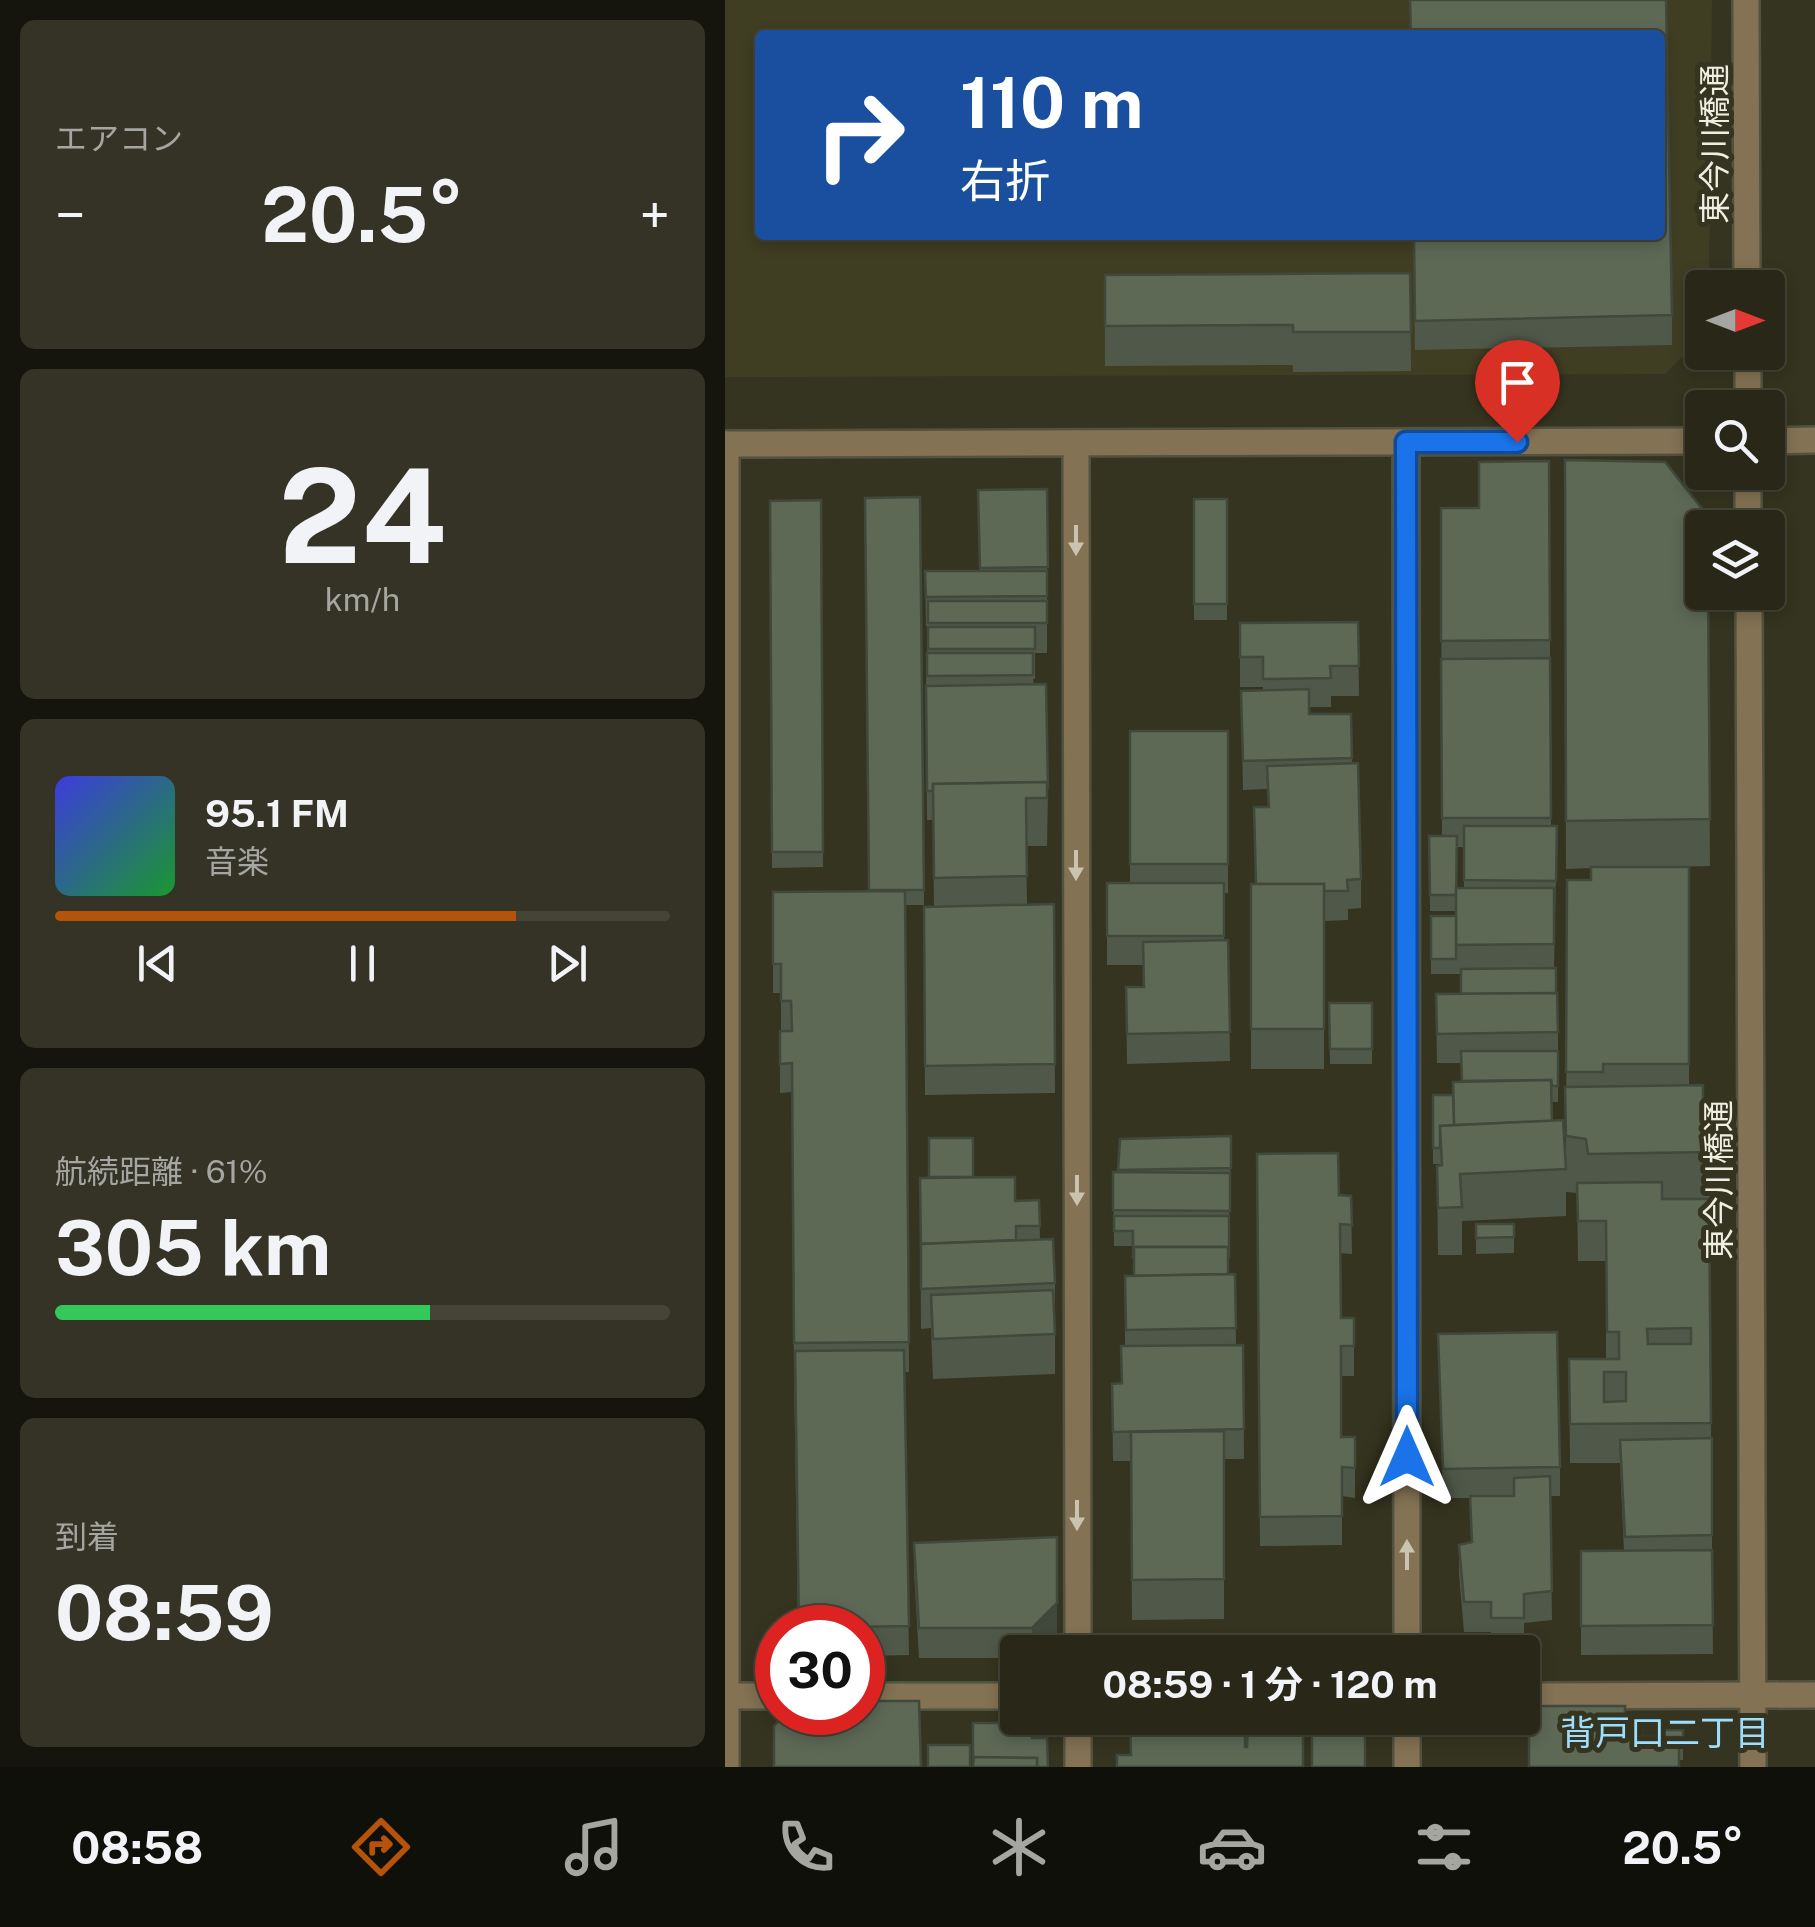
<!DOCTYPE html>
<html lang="ja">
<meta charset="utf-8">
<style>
:root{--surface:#282718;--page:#343325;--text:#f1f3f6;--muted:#a5a5a2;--line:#444437;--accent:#b45309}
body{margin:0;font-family:"Public Sans","Noto Sans JP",sans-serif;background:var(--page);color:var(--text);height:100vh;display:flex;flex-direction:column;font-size:38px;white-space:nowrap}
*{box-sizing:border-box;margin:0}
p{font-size:32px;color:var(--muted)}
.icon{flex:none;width:55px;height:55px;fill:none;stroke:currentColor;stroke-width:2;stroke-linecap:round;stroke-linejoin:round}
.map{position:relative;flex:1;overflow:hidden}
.sheet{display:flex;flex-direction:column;gap:20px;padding:20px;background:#16150d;width:725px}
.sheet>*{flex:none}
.top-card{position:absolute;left:30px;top:30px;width:910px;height:210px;border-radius:10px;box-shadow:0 5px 15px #0003,0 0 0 2px var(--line);background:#1a4fa0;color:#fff;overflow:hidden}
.needle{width:65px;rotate:90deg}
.tools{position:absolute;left:960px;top:270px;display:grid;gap:20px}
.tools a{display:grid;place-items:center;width:100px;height:100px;border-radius:10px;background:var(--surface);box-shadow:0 5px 15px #0003,0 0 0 2px var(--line);font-size:50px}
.speed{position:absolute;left:30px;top:1605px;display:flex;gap:20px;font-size:50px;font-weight:700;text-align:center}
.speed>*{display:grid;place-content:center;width:130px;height:130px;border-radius:50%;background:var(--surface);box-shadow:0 5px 15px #0003,0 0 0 2px var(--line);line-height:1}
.speed .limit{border:15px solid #d22;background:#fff;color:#111}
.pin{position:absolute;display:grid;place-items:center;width:85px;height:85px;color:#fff;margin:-102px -42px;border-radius:50% 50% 50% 0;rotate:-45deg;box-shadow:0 0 10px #0007}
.pin .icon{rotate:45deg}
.me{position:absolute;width:110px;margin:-55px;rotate:0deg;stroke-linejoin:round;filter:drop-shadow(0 0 8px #0008)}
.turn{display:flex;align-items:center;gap:35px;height:210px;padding:0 40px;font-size:45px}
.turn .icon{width:130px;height:130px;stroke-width:2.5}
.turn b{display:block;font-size:70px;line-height:85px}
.big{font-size:75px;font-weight:700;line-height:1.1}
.sheet .widget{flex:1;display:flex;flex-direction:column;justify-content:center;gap:15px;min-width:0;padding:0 35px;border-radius:15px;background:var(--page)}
.sheet .dial{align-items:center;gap:0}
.dial b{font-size:130px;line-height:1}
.song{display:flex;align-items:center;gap:30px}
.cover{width:120px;height:120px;border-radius:15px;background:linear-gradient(135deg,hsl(240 70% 55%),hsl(130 70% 35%))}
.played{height:10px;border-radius:5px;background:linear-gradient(90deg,var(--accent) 75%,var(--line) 75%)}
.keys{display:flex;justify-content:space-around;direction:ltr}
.heat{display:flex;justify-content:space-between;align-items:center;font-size:55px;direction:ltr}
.charge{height:15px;border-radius:8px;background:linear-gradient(90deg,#34c759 61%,var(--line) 0)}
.trip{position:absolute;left:275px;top:1635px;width:540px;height:100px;border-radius:10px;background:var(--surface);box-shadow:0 5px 15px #0003,0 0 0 2px var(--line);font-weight:700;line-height:100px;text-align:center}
.menu{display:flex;height:160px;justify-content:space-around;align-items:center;background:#10100a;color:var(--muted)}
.menu .icon{width:70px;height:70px}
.menu .selected{color:var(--accent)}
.menu b{font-size:45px;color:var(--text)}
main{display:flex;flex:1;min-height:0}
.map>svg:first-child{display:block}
</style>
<main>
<section class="sheet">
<div class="widget"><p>エアコン</p>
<div class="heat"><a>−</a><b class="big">20.5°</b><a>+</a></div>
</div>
<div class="widget dial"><b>24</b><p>km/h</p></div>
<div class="widget">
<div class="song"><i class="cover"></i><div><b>95.1 FM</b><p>音楽</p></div></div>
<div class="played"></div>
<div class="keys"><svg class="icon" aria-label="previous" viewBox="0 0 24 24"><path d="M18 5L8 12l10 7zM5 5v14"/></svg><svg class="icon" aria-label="pause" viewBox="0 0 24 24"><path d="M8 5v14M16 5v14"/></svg><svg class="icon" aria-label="next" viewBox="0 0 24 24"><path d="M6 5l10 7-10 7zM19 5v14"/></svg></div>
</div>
<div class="widget"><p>航続距離 · 61%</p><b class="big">305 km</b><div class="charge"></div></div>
<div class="widget"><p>到着</p><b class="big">08:59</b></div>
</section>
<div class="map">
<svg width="1090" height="1767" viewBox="0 0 1090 1767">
<rect width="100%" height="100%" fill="#353420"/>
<!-- built -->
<path fill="#3f3e23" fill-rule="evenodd" d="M 0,0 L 987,0 L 984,287 L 978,288 L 977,338 L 940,374 L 0,377 ZM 35,35 L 935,35 L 935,235 L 35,235 Z"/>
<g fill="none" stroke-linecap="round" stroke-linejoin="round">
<!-- minor casing -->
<g stroke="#53523f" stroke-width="30">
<g id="minor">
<path d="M 1021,0 L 1022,288"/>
<path d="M 1023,352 L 1023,408"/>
<path d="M 1042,441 L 1090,440"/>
<path d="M 681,442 L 682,1652"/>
<path d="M 351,443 L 353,1652"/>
<path d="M 0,444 L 978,441"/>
<path d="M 1,444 L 1,1767"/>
<path d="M 1023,472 L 1023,528"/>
<path d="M 1024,592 L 1028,1767"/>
<path d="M 0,1696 L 52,1696"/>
<path d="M 138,1696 L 292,1696"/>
<path d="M 798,1696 L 1090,1695"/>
<path d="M 353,1718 L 353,1767"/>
<path d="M 682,1718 L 682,1767"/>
</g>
</g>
<!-- minor -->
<use href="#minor" stroke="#837253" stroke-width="25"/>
</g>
<!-- wall -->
<g fill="#505949" fill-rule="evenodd">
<path d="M 688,235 L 947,315 L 947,345 L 690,350 Z"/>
<path d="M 685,273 L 686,371 L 568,372 L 568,365 L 380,366 L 380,275 Z"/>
<path d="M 840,460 L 983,592 L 985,866 L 942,867 L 964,867 L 964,1085 L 986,1152 L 986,1208 L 984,1208 L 988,1654 L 856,1655 L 856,1551 L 899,1551 L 895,1463 L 845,1463 L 844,1359 L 881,1359 L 881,1261 L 853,1261 L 852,1193 L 841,1192 L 841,1216 L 737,1221 L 737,1255 L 713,1255 L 712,1166 L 715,1165 L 715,1164 L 708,1164 L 708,1095 L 728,1095 L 736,1081 L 736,1063 L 712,1063 L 711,994 L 736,994 L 736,974 L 706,974 L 706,916 L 731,916 L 731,911 L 705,911 L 704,836 L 717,836 L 716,508 L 754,508 L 824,461 L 826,826 L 832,826 L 829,968 L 833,1032 L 833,1102 L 827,1102 L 827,1121 L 841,1157 L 842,880 L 866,880 L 866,868 L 841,869 ZM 732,847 L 739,847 L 739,888 L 732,888 Z"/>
<path d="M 322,489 L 322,653 L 310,653 L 310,679 L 308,679 L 323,789 L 322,846 L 301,846 L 302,904 L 329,904 L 330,1093 L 200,1095 L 199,907 L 209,907 L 208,820 L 202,820 L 201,686 L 203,626 L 201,626 L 200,571 L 255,571 L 253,490 Z"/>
<path d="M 195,497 L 199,905 L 180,905 L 184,1372 L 179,1372 L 184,1655 L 138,1656 L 138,1628 L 73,1628 L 69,1372 L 67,1092 L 55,1093 L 55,1031 L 66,1030 L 56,1030 L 56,993 L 48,993 L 48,892 L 144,891 Z"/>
<rect x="469" y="499" width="33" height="121"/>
<path d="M 96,500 L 98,867 L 47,868 L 45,501 Z"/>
<path d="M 633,622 L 634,696 L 606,696 L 606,707 L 584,707 L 584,714 L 626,714 L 627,763 L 636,879 L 636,908 L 623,909 L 623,920 L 599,921 L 599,1069 L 526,1069 L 526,884 L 530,884 L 543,807 L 542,789 L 518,790 L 516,691 L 538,690 L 538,687 L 515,687 L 515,623 Z"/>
<path d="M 405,731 L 503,731 L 503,893 L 499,893 L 499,940 L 503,940 L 505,1061 L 402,1064 L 401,987 L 418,987 L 418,965 L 382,965 L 382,883 L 405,883 Z"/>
<path d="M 604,1003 L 647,1003 L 647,1064 L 605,1064 Z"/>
<path d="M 506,1136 L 503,1274 L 510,1274 L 511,1345 L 518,1345 L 519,1459 L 499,1459 L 499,1619 L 407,1620 L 406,1461 L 388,1461 L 387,1384 L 396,1383 L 396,1346 L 400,1346 L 400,1276 L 409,1276 L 408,1246 L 389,1246 L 388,1172 L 393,1172 L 395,1139 Z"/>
<path d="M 532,1154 L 614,1195 L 626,1196 L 627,1254 L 615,1253 L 616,1318 L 629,1318 L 629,1376 L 616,1376 L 616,1437 L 630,1437 L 630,1498 L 617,1496 L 617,1545 L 535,1546 Z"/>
<path d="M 248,1177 L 290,1201 L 314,1200 L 315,1240 L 330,1283 L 330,1374 L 208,1379 L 206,1328 L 196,1329 L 195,1178 Z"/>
<path d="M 751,1224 L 789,1224 L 789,1253 L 751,1254 Z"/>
<path d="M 713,1334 L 835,1467 L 835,1496 L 825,1496 L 827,1620 L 799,1623 L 799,1647 L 766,1647 L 766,1632 L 739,1632 L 734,1574 L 734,1545 L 746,1543 L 745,1498 L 718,1498 Z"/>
<path d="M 189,1543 L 332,1632 L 312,1652 L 292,1652 L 292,1658 L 194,1658 L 189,1572 Z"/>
<path d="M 804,1706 L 900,1706 L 900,1727 L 916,1727 L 916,1737 L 935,1737 L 935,1730 L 958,1730 L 958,1760 L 954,1760 L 954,1767 L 804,1767 Z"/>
</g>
<!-- shaded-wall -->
<path fill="#41493c" d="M 332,1603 L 332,1632 L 312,1652 L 307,1652 L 307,1628 Z"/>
<!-- building -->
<g fill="#5d6855" stroke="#41493c" stroke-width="2.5" fill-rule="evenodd">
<path d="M 685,0 L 941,0 L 947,315 L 690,321 L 689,235 L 935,235 L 935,35 L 686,35 Z"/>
<path d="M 685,273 L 686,332 L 568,332 L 568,325 L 380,326 L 380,275 Z"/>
<path d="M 840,460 L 940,462 L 982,515 L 982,528 L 978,528 L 978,592 L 983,592 L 985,819 L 841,821 Z"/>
<path d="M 824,461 L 825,640 L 716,641 L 716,508 L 754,508 L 754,462 Z"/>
<path d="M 322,489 L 323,567 L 255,568 L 253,490 Z"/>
<path d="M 195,497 L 199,890 L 144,890 L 140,498 Z"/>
<rect x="469" y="499" width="33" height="105"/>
<path d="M 96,500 L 98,852 L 47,852 L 45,501 Z"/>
<path d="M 200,571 L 322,571 L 322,596 L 201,597 Z"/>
<rect x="203" y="601" width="119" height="22"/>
<path d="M 633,622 L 634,666 L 605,666 L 606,678 L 538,679 L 538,657 L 515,657 L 515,623 Z"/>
<rect x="203" y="627" width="107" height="22"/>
<path d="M 202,653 L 308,653 L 308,675 L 202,676 Z"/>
<path d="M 825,658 L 826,818 L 717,818 L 716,659 Z"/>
<path d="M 321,684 L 323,789 L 322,782 L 208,784 L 208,791 L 202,791 L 201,686 Z"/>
<path d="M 584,689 L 584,714 L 626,714 L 627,758 L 518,761 L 516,691 Z"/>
<rect x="405" y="731" width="98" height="133"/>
<path d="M 633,763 L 636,879 L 622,880 L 623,891 L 599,891 L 599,884 L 531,884 L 529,807 L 544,807 L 542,766 Z"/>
<path d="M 322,782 L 322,798 L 301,798 L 302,876 L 209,878 L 208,784 Z"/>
<path d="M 739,826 L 832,826 L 831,881 L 739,880 Z"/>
<path d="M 704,836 L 732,836 L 731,895 L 705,895 Z"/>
<path d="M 866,867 L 964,867 L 964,1064 L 878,1064 L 878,1072 L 841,1072 L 842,880 L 866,880 Z"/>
<rect x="382" y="883" width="117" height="53"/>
<rect x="526" y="884" width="73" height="145"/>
<path d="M 731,888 L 829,888 L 829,944 L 731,945 Z"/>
<path d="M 180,891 L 184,1342 L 69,1343 L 67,1063 L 55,1064 L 55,1031 L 67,1031 L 66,1001 L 56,1001 L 56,964 L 48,964 L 48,892 Z"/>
<path d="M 329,904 L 330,1064 L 200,1066 L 199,907 Z"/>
<rect x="706" y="916" width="25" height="43"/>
<path d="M 503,940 L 505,1032 L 402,1034 L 401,987 L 419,987 L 418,942 Z"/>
<path d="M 831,968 L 831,993 L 736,994 L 736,969 Z"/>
<path d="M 832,993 L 833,1032 L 712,1034 L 711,994 Z"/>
<path d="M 604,1003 L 647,1003 L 647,1049 L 605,1049 Z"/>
<path d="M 736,1051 L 833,1051 L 833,1086 L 827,1086 L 826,1080 L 737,1081 Z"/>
<path d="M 826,1080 L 827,1121 L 729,1125 L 728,1082 Z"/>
<path d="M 978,1085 L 978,1125 L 985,1125 L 986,1152 L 863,1154 L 861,1139 L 841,1136 L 840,1087 Z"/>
<path d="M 708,1095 L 728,1095 L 729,1125 L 715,1126 L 715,1148 L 708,1148 Z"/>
<path d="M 838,1120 L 841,1169 L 735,1174 L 737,1207 L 713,1208 L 712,1166 L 717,1165 L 715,1126 Z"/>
<path d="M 506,1136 L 506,1168 L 393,1170 L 395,1139 Z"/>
<rect x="204" y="1138" width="44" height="39"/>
<path d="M 613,1153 L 614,1195 L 626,1196 L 627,1225 L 615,1224 L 616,1318 L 629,1318 L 629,1346 L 616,1346 L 616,1437 L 630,1437 L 630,1468 L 617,1467 L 617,1516 L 535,1517 L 532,1154 Z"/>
<path d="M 388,1172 L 505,1173 L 505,1211 L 388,1210 Z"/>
<path d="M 290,1177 L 290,1201 L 314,1200 L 315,1226 L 291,1226 L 291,1240 L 196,1244 L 196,1247 L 195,1178 Z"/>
<path d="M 937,1182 L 937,1199 L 984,1199 L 986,1423 L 845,1424 L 844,1359 L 894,1359 L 894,1332 L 882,1332 L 881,1221 L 853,1221 L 852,1183 ZM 966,1328 L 966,1344 L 923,1344 L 922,1329 ZM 879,1372 L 901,1372 L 901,1401 L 879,1402 Z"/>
<path d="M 389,1216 L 504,1216 L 504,1258 L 503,1247 L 409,1247 L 408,1259 L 408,1231 L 389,1231 Z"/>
<path d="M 751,1224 L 789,1224 L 789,1237 L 751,1238 Z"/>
<path d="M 328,1239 L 330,1283 L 196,1289 L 196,1244 Z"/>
<path d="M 409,1247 L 503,1247 L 503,1274 L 409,1276 Z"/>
<path d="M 510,1274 L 511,1328 L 401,1330 L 400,1276 Z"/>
<path d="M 328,1290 L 330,1334 L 208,1339 L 206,1295 Z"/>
<path d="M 832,1332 L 835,1467 L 718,1469 L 713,1334 Z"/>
<path d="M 518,1345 L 519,1429 L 388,1432 L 387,1384 L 397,1383 L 396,1346 Z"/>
<path d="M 179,1350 L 184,1626 L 74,1628 L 70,1351 Z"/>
<path d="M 499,1431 L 499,1579 L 407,1580 L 406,1432 Z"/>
<path d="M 987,1438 L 987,1535 L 900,1537 L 895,1440 Z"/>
<path d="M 825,1476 L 827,1591 L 799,1594 L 799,1618 L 766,1618 L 766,1602 L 739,1602 L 734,1545 L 747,1542 L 745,1496 L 789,1496 L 789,1478 Z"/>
<path d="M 332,1537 L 332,1603 L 307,1628 L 194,1628 L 189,1543 Z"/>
<path d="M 987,1550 L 988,1625 L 856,1626 L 856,1551 Z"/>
<path d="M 138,1701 L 194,1701 L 196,1767 L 49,1767 L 49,1726 L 62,1712 L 138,1712 Z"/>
<path d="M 804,1706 L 900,1706 L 900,1727 L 916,1727 L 916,1737 L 954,1737 L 954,1767 L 804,1767 Z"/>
<path d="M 405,1718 L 520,1718 L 520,1747 L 522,1747 L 523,1718 L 578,1718 L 578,1767 L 392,1767 L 392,1755 L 406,1755 Z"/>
<path d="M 587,1718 L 636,1718 L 640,1721 L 640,1767 L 587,1767 Z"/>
<path d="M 248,1723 L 306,1723 L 307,1738 L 322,1738 L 323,1767 L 312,1767 L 312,1758 L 249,1757 L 248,1761 Z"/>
<path d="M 935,1730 L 958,1730 L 958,1744 L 954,1745 L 954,1737 L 935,1737 Z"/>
<rect x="203" y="1745" width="42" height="22"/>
<path d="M 249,1757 L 312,1758 L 312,1767 L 248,1767 Z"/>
</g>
<!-- one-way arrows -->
<defs><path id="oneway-solid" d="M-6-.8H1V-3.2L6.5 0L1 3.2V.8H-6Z" transform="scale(2.5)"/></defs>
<g fill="#c9c3b0">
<use href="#oneway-solid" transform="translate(351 540) rotate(90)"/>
<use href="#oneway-solid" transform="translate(351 865) rotate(90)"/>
<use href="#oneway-solid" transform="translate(352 1190) rotate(90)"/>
<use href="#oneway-solid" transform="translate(352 1515) rotate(90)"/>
<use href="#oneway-solid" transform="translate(682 1555) rotate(-90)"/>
</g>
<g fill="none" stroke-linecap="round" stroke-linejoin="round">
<!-- route casing -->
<g stroke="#114b97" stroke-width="25">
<path id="route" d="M 682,1457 L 681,442 L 792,442"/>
</g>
<!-- route -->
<use href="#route" stroke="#1a73e8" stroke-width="18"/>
</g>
<g text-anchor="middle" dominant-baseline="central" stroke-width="10" stroke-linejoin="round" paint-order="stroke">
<!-- street labels -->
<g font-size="32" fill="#eeeee2" stroke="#353420">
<text transform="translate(989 144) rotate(-90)">東今川橋通</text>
<text transform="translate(993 1180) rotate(-90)">東今川橋通</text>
</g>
<!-- neighbourhood labels -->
<g font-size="35" fill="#9ddeff" stroke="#353420">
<text x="940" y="1732">背戸口二丁目</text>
</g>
</g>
</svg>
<div class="tools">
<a><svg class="needle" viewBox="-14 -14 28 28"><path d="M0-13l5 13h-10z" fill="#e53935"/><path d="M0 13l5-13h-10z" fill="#a5a5a2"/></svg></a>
<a><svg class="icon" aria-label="search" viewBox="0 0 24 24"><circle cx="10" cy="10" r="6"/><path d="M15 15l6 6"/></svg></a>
<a><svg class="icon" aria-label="layers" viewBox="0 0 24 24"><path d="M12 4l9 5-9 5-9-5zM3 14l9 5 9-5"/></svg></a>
</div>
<div class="speed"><div class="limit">30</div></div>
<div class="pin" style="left:792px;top:442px;background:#d93025"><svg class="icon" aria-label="arrive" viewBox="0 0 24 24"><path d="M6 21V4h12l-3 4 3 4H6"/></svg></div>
<svg class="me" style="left:682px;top:1457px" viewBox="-20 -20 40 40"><path d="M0-17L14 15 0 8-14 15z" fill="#1a73e8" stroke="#fff" stroke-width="4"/></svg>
<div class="trip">08:59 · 1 分 · 120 m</div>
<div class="top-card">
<div class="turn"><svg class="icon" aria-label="right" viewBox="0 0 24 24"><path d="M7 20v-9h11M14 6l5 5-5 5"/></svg><div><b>110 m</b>右折</div></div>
</div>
</div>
</main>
<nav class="menu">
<b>08:58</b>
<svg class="icon selected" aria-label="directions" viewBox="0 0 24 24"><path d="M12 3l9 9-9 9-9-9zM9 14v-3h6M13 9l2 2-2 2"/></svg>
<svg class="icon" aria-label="music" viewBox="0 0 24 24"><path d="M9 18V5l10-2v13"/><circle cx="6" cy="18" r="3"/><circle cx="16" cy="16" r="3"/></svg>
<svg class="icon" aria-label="phone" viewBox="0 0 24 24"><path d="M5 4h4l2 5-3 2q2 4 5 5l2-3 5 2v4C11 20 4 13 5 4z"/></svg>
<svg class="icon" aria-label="climate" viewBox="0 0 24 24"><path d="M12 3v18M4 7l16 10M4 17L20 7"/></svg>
<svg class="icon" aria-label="car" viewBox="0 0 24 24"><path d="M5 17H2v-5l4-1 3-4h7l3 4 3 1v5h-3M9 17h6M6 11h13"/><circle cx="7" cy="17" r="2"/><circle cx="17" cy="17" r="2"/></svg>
<svg class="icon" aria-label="filters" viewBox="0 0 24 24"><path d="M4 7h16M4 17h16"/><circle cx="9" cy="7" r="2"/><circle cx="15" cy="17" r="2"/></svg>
<b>20.5°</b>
</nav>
